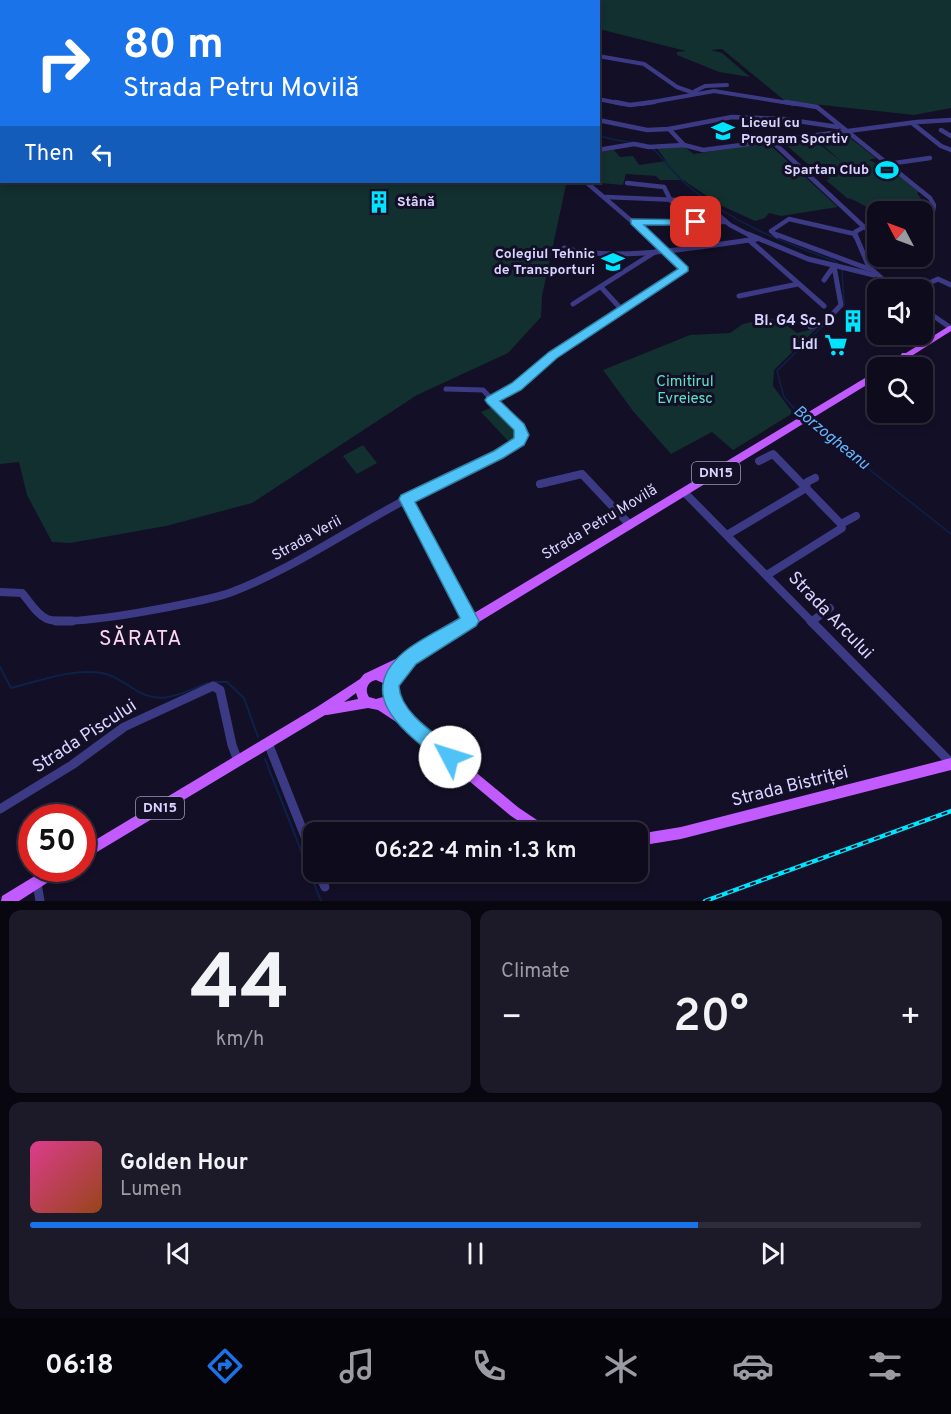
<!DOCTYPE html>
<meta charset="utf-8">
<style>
:root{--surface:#0e0b1c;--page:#1c1929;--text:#f1f3f6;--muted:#9b9ba3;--line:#2e2b3b;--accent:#1a73e8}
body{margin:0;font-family:Overpass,sans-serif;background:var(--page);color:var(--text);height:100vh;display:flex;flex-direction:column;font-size:22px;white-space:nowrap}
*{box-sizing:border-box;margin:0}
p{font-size:20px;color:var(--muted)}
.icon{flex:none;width:33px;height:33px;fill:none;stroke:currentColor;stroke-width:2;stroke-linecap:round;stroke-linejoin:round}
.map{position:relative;height:901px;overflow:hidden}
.drawer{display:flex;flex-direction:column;gap:9px;padding:9px;background:#08060f;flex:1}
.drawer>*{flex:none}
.hud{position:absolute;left:0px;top:0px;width:600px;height:183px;box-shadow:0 3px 9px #0003,0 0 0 2px var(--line);background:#1a73e8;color:#fff;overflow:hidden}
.needle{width:39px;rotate:311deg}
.buttons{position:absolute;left:867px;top:201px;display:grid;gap:12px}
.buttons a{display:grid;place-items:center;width:66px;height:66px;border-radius:12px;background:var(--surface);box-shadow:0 3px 9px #0003,0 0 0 2px var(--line);font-size:30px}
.speed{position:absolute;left:18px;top:804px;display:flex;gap:12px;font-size:30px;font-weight:700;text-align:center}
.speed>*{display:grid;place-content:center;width:78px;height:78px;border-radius:50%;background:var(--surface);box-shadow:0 3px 9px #0003,0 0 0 2px var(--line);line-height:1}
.speed .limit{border:9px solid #d22;background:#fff;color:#111}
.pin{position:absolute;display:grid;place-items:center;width:51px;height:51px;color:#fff;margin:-26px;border-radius:12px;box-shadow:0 3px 9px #0006}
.me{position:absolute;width:66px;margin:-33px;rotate:310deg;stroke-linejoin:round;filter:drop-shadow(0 0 4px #0008)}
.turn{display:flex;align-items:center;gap:21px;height:126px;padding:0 24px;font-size:27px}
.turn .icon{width:78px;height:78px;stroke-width:2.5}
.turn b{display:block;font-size:42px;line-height:51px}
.then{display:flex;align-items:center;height:57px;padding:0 24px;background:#0003;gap:12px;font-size:22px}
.big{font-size:45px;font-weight:600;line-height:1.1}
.drawer .widget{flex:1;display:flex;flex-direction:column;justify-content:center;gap:9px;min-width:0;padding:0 21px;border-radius:12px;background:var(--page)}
.drawer .dial{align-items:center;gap:0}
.dial b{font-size:78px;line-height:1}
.song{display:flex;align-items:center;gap:18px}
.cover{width:72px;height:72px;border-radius:9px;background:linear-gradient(135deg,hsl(330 70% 55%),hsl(20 70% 35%))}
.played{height:6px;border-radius:3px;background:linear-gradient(90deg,var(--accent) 75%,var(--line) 75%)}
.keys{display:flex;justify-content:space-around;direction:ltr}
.heat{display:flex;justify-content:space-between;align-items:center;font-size:33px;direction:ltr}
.drawer .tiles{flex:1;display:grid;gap:9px;grid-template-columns:1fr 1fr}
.widget:last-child{grid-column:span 2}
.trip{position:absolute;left:303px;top:822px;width:345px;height:60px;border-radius:12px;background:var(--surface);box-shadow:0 3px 9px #0003,0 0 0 2px var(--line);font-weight:600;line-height:60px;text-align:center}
.dock{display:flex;height:96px;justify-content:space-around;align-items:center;background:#06040b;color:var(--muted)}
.dock .icon{width:42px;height:42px}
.dock .current{color:var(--accent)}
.dock b{font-size:27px;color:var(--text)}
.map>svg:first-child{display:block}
</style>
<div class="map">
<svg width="951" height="901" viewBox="0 0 951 901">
<rect width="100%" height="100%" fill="#130f26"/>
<!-- green -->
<g fill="#12302f">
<path d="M 0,0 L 254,0 L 2,2 L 2,182 L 572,182 L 566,185 L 542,296 L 541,317 L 508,353 L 417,395 L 252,503 L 166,526 L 70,543 L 52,542 L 27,495 L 19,462 L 0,464 Z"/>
<path d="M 497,0 L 951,0 L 951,108 L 914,115 L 785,101 L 722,49 L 711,50 L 722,53 L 750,77 L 719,72 L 677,55 L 677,52 L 686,51 L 599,29 L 598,2 Z"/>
<path d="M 845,134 L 876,158 L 868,160 L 890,168 L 919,192 L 917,193 L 924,203 L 922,211 L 878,212 L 877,213 C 868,209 856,199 847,198 L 826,180 L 830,179 L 823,172 L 827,164 L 810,166 L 784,143 L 813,139 L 842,162 L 815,138 Z"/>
<path d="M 764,143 L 770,145 L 838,207 L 781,216 L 769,213 L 765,218 L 755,221 L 722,206 L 683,180 L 660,180 L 656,176 L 626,174 L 623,185 L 589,182 L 598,182 L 599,152 L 614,150 L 620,157 L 633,156 L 639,165 L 666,161 L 657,148 L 683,146 L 694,154 Z"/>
<path d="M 770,318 L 785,324 L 797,333 L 817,328 L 774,370 L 773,386 L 793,413 L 733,450 L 712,432 L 671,454 L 633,411 L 603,370 L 690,335 L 730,333 L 743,324 Z"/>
<path d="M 493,407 L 519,430 L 517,438 L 510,443 L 481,412 Z"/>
<path d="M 363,445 L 377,463 L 357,474 L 343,456 Z"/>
</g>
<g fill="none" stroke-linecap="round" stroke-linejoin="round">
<!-- stream-far1 -->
<g stroke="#0c2248" stroke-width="1.5">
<path d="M 179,0 L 185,2"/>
<path d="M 53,2 L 58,0"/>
<path d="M 263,2 L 265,0"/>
<path d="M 598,135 C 615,142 631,141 649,145"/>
<path d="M 652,148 C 665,160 674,174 687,185 C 730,222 782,242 835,261 L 840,266"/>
<path d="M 802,417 L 784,397 L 777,371 L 844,305 L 842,270"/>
<path d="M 808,421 L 951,534"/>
</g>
<!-- stream -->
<g stroke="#0c2248" stroke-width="2">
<path d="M 0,667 L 11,688 C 40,681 72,668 102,673 C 114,675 124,683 134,689 C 161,707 182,693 208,683"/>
<path d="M 212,682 L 227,682 L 244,698 L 258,737"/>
<path d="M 265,759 L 321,901"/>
</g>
<!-- minor-far4 -->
<g stroke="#3d3a85" stroke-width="4">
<path d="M 206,0 L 212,2"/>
<path d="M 327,0 L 331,2"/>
<path d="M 316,2 L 320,0"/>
<path d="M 598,56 L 644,64 L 677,87 L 694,93"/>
<path d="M 695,94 L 695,91 L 705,86 L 727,85"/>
<path d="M 598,99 L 623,104"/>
<path d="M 641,104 L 714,91 L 795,104"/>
</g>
<!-- minor-far3 -->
<g stroke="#3d3a85" stroke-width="4.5">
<path d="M 615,102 L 630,105 L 654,102"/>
<path d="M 786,102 L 817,107 L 930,198 L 934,205 L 933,211 L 922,220"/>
<path d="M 598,120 L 647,130 L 669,129 L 732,117 L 784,119 L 838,127"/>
<path d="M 912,123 L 941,146 L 951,150"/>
<path d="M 669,129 L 684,145"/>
<path d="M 941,130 L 951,136"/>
<path d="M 772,141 L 864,227 L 855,232 L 855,236"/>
<path d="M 598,150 L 634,144 L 649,147 L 684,145 L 703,150 L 917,122 L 951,120"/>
<path d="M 888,164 L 930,158"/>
<path d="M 586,182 L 649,236"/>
<path d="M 627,183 L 664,187 L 671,201"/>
<path d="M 606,197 L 702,201 L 730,225 L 751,236"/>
<path d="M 635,222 L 726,222"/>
<path d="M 865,228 L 878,227"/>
<path d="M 777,236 L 771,231 L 789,219 L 855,234"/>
</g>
<!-- minor-far2 -->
<g stroke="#3d3a85" stroke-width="5">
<path d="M 748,234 L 808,259 L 874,275"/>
<path d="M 775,234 L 869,269"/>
<path d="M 855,234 L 869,267 L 895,290"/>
<path d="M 749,240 L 824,306"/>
<path d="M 564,248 C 615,263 703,246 757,239"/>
<path d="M 601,287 L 622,310"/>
<path d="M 914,290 L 938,279 L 951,285"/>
<path d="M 739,296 L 798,284"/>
<path d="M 573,304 L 655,252"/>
<path d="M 922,308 L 951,328"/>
<path d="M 810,327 L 823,324 L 841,305 L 834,266 L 824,280"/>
<path d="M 446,389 L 483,390 L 497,405"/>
<path d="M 491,400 L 516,387 L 553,355 L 684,269 L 648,234"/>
</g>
<!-- minor-far1 -->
<g stroke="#3d3a85" stroke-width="8">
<path d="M 759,461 L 773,454 L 841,524"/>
<path d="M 540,484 L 582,474 L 630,525"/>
<path d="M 684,492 L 813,623"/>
<path d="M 406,499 L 470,621"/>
<path d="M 727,535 L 806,488 L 807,482 L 815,478"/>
<path d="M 767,575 L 842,528 L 841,524 L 856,516"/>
<path d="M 0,592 L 22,593 C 30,602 36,614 47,619 C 70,628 206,602 232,592 C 292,569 348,530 405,500 C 444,479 485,463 522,438 L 519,428 L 496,404"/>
<path d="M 811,622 L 830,608"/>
</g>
<!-- minor -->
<g stroke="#3d3a85" stroke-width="9">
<path d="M 56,621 L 72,621"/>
<path d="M 811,621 L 951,763"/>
<path d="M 268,743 L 314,859"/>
<path d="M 0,809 L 72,765 L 124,727 L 213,686 L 220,690 L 232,745 L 238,761"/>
<path d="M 318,872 L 325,887"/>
<path d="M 37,883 L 40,901"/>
</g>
<!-- major -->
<g fill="#c25bff" fill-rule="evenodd">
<path d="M 949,326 L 951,326 L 951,331 L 913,355 L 918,356 L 923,364 L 919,368 L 887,368 L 887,364 L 902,363 L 898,360 L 902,353 L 906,353 ZM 907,358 L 912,360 L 915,363 L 906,359 Z"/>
<path d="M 875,372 L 878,372 L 878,378 L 412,663 L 395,685 L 396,693 L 410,718 L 519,808 L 549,828 L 551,832 L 535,832 L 511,816 L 407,729 L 378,710 L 368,708 L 327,715 L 325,715 L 82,861 L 82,848 L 317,707 L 360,679 L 364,674 L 406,654 ZM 376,680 L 383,683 L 385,690 L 383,697 L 376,699 L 369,697 C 364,690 368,681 376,680 ZM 356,693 L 358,699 L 344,702 Z"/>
<path d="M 951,758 L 951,770 L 681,839 L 638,846 L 638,834 L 681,827 Z"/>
<path d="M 48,868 L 66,868 L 64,872 L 19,901 L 1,901 L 2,896 Z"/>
</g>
<!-- rail casing -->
<g stroke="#00e5ff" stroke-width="4.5">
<path id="rail" d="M 705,901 L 951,811"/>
</g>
<!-- rail -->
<use href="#rail" stroke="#130f26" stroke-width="2" stroke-dasharray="6" stroke-linecap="butt"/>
</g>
<!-- route -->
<path fill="#4fc3f7" stroke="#337fa1" stroke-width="1.5" d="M 631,219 L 699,220 L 701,222 L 696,225 L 644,225 L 688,267 L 688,271 L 557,358 L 521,390 L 500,401 L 524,424 L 529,435 L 524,445 L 503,458 L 415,502 L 479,621 L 476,626 L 416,664 L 399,686 C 400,713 437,735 457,751 L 460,757 L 457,764 L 450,767 L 444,764 C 408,734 351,697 404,652 C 420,639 442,629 460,618 L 399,499 L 401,495 L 494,451 L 514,438 L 514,430 L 487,403 L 485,400 L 487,397 L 512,383 L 549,352 L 678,269 L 631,224 Z"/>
<!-- icons -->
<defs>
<g id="school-bare" transform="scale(1.8)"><path d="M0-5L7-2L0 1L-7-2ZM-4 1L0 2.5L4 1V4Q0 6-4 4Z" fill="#00e5ff" stroke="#130f26" stroke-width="2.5" paint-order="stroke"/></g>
<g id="stadium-bare" transform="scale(1.8)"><path d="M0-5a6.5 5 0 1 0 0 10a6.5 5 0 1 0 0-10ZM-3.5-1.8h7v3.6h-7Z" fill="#00e5ff" stroke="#130f26" stroke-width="2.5" paint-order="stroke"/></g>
<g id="building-bare" transform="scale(1.8)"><path d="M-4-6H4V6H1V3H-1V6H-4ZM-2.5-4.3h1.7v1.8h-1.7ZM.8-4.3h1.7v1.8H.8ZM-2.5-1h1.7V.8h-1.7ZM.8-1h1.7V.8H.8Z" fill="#00e5ff" stroke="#130f26" stroke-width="2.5" paint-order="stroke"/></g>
<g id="supermarket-bare" transform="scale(1.8)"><path d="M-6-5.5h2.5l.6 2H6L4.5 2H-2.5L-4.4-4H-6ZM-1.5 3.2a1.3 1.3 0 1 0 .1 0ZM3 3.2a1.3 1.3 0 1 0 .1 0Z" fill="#00e5ff" stroke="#130f26" stroke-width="2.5" paint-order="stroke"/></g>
</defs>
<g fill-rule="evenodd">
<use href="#school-bare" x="723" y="131"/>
<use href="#stadium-bare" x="887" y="170"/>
<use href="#building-bare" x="379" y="202"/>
<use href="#school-bare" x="613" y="262"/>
<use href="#building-bare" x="853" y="321"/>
<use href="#supermarket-bare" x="836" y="345"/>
</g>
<g text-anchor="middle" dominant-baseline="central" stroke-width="6" stroke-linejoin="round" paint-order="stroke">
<!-- far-poi labels -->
<g font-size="14" font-weight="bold" fill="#d9d4ff" stroke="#130f26" text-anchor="start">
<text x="741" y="123">Liceul cu<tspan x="741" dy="16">Program Sportiv</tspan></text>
<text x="869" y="170" text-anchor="end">Spartan Club</text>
<text x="397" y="202">Stână</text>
<text x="595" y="254" text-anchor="end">Colegiul Tehnic<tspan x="595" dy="16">de Transporturi</tspan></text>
</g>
<!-- shield labels -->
<g fill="#130f26" stroke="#9e99be" stroke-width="1.5">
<rect x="692" y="462" width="48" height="22" rx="4.5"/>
<rect x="136" y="797" width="48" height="22" rx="4.5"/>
</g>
<g font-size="14" font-weight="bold" fill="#d9d4ff">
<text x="716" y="473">DN15</text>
<text x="160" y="808">DN15</text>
</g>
<!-- poi labels -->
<g font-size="15" font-weight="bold" fill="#d9d4ff" stroke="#130f26" text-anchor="end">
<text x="835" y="321">Bl. G4 Sc. D</text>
<text x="818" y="345">Lidl</text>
</g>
<!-- park labels -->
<g font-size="15" fill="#5fe0c0" stroke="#130f26">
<text x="685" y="382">Cimitirul<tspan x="685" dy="17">Evreiesc</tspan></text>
</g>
<!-- street labels -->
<g font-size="15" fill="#d9d4ff" stroke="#130f26">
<text transform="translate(600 523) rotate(-31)">Strada Petru Movilă</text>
<text transform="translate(307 539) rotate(-29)">Strada Verii</text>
</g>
<!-- water labels -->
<g font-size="16" font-style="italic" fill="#62b6ff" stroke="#130f26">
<text transform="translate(831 438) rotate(39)">Borzogheanu</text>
</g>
<!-- near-street labels -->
<g font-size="18" fill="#d9d4ff" stroke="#130f26">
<text transform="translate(830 616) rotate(46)">Strada Arcului</text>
<text transform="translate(85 737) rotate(-33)">Strada Piscului</text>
<text transform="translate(790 787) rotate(-14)">Strada Bistriței</text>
</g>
<!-- near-quarter labels -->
<g font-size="21" letter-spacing="1.5" fill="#ffd6f0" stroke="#130f26">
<text x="141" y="639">SĂRATA</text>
</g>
</g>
</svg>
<div class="buttons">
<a><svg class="needle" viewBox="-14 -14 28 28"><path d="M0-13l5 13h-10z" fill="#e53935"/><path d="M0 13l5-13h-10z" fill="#9b9ba3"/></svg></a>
<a><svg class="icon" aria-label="sound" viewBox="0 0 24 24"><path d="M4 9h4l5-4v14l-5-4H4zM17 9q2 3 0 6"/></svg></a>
<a><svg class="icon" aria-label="search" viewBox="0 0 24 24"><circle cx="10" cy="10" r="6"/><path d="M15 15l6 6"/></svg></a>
</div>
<div class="speed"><div class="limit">50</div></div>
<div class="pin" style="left:696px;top:222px;background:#d93025"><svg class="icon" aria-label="arrive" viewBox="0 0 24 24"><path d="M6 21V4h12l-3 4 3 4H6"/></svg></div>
<svg class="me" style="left:450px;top:757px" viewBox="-20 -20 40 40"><circle r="19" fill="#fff"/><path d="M0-13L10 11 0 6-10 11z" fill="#4fc3f7"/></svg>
<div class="trip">06:22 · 4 min · 1.3 km</div>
<div class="hud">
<div class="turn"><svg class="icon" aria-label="right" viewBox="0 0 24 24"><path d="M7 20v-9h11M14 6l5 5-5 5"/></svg><div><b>80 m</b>Strada Petru Movilă</div></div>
<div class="then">Then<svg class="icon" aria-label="left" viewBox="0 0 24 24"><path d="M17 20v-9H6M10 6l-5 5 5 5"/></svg></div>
</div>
</div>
<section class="drawer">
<div class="tiles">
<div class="widget dial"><b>44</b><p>km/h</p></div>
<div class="widget"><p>Climate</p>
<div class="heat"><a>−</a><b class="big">20°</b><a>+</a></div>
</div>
<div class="widget">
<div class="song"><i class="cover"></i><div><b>Golden Hour</b><p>Lumen</p></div></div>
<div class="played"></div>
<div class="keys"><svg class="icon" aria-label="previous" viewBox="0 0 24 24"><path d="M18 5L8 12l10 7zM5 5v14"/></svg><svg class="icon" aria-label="pause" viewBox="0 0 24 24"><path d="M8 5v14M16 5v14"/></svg><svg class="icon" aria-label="next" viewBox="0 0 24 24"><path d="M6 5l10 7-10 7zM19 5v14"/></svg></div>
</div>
</div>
</section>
<nav class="dock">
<b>06:18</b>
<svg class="icon current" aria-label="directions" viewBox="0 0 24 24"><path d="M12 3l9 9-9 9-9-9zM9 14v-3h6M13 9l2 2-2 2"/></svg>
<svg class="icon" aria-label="music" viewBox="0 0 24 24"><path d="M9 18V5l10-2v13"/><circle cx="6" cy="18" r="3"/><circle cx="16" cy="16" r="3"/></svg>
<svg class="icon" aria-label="phone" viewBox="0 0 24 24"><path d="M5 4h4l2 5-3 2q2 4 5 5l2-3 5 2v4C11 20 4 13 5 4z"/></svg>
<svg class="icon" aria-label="climate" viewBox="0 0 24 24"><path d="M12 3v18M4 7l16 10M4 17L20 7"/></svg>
<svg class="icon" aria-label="car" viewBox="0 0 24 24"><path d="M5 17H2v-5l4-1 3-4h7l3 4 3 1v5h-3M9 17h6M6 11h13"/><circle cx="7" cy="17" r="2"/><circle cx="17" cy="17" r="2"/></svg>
<svg class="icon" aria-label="filters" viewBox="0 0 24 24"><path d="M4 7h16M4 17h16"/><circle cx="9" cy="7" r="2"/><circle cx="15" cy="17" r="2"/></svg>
</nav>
